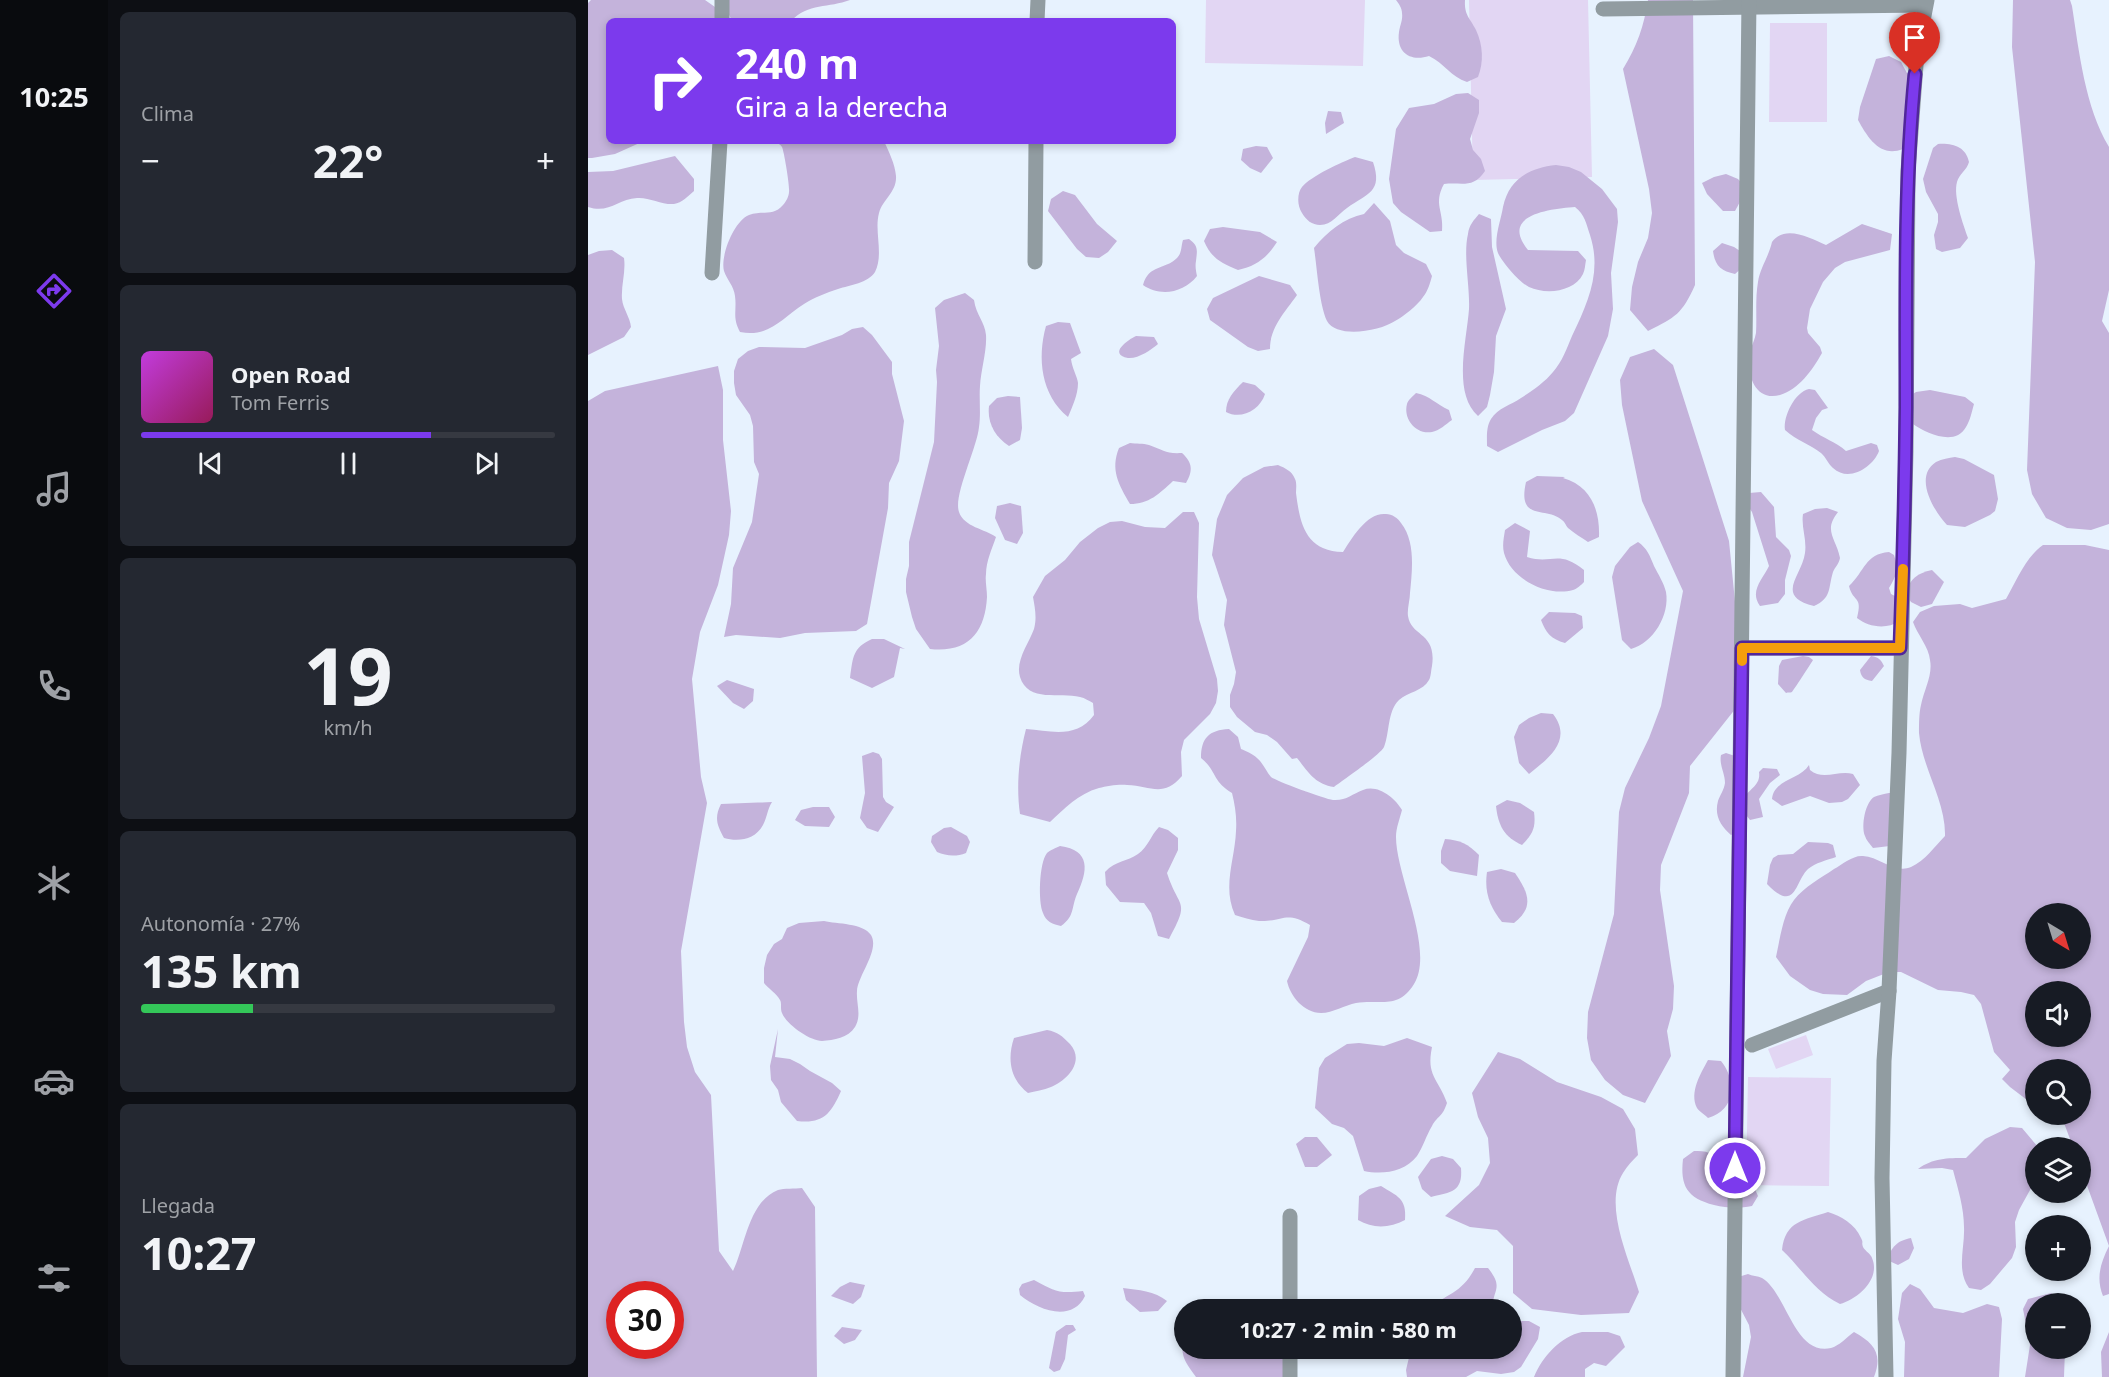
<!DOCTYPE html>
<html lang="es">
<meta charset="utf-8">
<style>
:root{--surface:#171b24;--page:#242831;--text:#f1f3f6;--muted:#9ea1a6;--line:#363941;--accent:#7c3aed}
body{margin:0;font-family:"Noto Sans",sans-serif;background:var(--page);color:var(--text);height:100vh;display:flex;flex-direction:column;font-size:22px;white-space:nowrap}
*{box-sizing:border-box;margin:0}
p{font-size:20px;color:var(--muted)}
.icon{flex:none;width:33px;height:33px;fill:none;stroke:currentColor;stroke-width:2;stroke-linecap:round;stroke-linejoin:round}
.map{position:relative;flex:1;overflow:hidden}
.panel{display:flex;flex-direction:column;gap:12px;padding:12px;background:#0d0f14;width:480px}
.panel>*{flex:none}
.banner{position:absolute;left:18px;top:18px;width:570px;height:126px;border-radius:9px;box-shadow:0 3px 9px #0003;background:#7c3aed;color:#fff;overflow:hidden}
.needle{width:39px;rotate:142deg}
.tools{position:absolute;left:1437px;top:903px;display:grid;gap:12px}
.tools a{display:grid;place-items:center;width:66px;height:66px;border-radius:50%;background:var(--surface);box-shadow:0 3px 9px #0003;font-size:30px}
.speed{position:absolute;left:18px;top:1281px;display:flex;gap:12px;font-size:30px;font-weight:700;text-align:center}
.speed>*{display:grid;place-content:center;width:78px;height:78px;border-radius:50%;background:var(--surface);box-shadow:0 3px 9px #0003;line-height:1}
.speed .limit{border:9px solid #d22;background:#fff;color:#111}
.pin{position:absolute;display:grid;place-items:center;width:51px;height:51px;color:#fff;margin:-62px -26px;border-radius:50% 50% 50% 0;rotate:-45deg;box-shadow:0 0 6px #0007}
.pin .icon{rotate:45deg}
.me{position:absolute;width:66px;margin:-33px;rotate:0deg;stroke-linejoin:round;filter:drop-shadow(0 0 4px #0008)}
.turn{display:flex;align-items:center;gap:21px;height:126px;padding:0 30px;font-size:27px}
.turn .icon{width:78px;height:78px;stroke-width:2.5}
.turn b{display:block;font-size:42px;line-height:51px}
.big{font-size:45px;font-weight:700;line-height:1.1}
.panel .widget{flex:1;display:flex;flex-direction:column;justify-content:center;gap:9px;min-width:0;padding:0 21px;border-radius:9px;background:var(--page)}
.panel .dial{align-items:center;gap:0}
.dial b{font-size:78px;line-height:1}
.song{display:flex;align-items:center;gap:18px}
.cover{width:72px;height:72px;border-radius:9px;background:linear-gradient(135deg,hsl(290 70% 55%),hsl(330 70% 35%))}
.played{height:6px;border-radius:3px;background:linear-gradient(90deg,var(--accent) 70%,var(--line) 70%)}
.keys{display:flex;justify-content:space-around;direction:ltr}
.heat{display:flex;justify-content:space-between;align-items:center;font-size:33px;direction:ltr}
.charge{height:9px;border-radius:4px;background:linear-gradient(90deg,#34c759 27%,var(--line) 0)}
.trip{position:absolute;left:586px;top:1299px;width:348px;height:60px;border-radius:30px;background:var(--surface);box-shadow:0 3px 9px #0003;font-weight:700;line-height:60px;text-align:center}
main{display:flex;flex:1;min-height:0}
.menu{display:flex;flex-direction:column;width:108px;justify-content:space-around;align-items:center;background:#090b0e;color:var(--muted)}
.menu .icon{width:42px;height:42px}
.menu .selected{color:var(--accent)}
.menu b{font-size:27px;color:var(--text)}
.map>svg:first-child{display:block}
</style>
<main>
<nav class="menu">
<b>10:25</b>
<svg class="icon selected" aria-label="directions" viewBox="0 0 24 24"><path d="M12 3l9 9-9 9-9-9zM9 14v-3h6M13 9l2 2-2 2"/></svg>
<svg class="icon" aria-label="music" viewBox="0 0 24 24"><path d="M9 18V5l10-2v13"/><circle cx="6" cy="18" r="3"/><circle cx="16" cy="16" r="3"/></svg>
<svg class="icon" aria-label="phone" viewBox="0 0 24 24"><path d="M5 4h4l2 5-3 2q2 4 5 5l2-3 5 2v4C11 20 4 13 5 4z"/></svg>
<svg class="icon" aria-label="climate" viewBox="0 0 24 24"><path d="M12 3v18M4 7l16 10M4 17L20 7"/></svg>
<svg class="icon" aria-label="car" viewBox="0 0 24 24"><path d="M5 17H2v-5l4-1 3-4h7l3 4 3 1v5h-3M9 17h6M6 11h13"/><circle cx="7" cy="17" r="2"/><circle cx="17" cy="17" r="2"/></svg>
<svg class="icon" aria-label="filters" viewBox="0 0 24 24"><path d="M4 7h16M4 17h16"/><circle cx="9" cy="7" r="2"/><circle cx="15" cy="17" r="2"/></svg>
</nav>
<section class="panel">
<div class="widget"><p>Clima</p>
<div class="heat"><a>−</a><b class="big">22°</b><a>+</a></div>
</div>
<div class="widget">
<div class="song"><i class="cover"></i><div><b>Open Road</b><p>Tom Ferris</p></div></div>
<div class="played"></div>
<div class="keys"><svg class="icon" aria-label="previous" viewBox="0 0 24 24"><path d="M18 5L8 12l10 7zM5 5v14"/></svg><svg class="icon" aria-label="pause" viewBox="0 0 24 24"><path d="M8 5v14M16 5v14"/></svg><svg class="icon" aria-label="next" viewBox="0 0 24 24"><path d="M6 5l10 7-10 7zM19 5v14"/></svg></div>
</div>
<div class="widget dial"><b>19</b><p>km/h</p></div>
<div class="widget"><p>Autonomía · 27%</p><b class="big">135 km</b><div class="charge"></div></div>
<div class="widget"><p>Llegada</p><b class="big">10:27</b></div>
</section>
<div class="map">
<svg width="1521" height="1377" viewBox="0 0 1521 1377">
<rect width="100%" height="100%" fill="#e7f2fe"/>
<!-- green -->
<g fill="#e2d6f3">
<path d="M 618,0 L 777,0 L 775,66 L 617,63 Z"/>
<path d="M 881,0 L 1000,0 L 1004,177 L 885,180 Z"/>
<path d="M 1182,23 L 1239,23 L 1239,122 L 1181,122 Z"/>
<path d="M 1218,1035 L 1225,1055 L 1188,1069 L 1180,1049 Z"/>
<path d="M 1160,1077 L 1243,1078 L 1241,1186 L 1158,1185 Z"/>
</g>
<!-- forest -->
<g fill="#c4b3db" fill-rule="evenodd">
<path d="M 3,0 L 117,0 L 127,7 L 135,21 L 21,21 L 21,141 L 56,141 L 27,154 L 4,158 L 0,158 L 0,3 Z"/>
<path d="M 137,0 L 262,0 C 241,8 220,3 203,21 L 144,21 L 137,6 Z"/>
<path d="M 808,0 L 877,0 C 876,15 882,18 888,30 C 895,45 896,62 890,77 L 879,82 C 863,77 856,63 841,56 C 823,62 808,53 811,32 C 812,25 815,20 814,13 C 814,8 811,4 808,0 Z"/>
<path d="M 1060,0 L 1105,0 L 1107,285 C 1094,314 1088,317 1060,331 L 1042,310 L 1044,287 L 1050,262 L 1060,238 L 1064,213 L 1061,189 L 1035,69 C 1049,46 1056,26 1060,0 Z"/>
<path d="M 1425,0 L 1482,0 L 1484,6 C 1491,51 1497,107 1521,147 L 1521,290 L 1514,321 L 1521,333 L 1521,524 L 1503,530 L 1479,528 L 1458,518 L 1444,494 L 1439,470 L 1447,262 L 1424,47 Z"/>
<path d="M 1301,56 L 1313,62 L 1320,75 L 1315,149 C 1292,158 1280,138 1270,120 L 1272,107 L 1288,59 Z"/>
<path d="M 880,93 L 891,100 L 891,113 L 882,139 L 885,150 L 893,159 L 897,171 C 885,189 875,182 856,184 C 845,204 856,211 854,231 L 842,232 L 813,212 L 805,203 L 801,179 L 808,129 L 821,108 L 846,104 L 868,94 Z"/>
<path d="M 740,111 L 753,112 L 756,123 L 738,134 L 737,123 Z"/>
<path d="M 187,141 L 296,141 C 301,152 307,164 308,176 C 309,192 295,199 291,213 C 286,232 296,254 287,272 C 280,283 262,285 250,289 C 238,293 227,297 216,304 C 194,318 181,338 152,332 C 144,317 149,311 147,296 C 146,286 139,280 136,271 C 132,256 146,221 161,215 C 174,210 185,217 195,205 C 198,202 201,196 201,192 C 202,187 196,151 194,147 C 192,144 189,143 187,141 Z"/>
<path d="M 1350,144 C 1365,143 1378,147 1381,162 C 1379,170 1371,174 1369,182 C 1365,196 1375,224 1380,238 L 1372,248 L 1354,252 L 1348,249 L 1346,235 L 1350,222 L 1350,214 L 1338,192 L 1335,179 L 1345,148 Z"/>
<path d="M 668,146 L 679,147 L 685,158 L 673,173 L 662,168 L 653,160 L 655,149 Z"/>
<path d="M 87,156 L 106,179 L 106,191 C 100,196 94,203 86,204 C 74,205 61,197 49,198 C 30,199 21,214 0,207 L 0,172 L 25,171 Z"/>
<path d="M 767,157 L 785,162 C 795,192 780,193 759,208 C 750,214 744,225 732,225 C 724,225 718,220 714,213 C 709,206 709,193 714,187 C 723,176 754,162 767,157 Z"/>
<path d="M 968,165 L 981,167 L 993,172 L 1014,189 L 1029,209 L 1030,222 L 1023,273 L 1025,309 L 1020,336 L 986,413 L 977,421 L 954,430 L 910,452 L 899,446 C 899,437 898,427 903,419 C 910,408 923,405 933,398 C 944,391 957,382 965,372 C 974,362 979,348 984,336 C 1000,302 1014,272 1002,235 C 998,223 997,215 987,207 C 963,209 911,214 940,250 L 990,251 L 998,260 C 997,265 997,270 995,274 C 986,292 958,295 941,287 C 932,283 914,262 910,253 C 905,240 913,220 915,207 C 921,179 941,168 968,165 Z"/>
<path d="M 1138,174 L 1150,179 L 1159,189 L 1147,211 L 1135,211 L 1119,194 L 1114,183 L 1126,177 Z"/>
<path d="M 475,191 L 487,195 L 509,224 L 529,241 L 520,252 L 511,258 L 498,257 L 489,249 L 460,211 L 463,199 Z"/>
<path d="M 786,203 L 802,221 L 808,245 L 816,253 L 838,264 L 844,276 C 842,283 840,291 835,297 C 829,306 816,316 807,321 C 792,331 749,339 739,321 C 731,304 729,267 726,248 C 739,232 756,218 776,214 Z"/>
<path d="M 891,214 L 903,219 L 904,247 L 918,309 L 908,336 L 906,372 L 902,395 L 899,407 L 890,416 C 864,393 879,339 881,309 C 882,286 875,255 880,234 C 881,225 886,220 891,214 Z"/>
<path d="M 1274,224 L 1304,234 L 1302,250 L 1257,262 L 1247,268 L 1235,282 L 1222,309 L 1219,328 L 1220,333 L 1232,347 L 1234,353 C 1224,371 1211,389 1192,395 C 1165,402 1158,371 1162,351 C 1164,345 1167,339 1168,333 C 1169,316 1167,299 1170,282 C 1172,268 1181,256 1184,242 C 1197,224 1222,238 1238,245 Z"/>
<path d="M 635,227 L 672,232 L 689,242 C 679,258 668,266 650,270 C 633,263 623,258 616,241 L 622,229 Z"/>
<path d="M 601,239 C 611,246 609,251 608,261 C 607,266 608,271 609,276 C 596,293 572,297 555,285 C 561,264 577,270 589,258 C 594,253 593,246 595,240 Z"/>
<path d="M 1134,243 L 1146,247 L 1164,259 L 1147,274 C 1133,271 1127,266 1125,251 Z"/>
<path d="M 24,250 L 36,258 C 38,272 33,285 34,299 C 35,309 42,317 43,327 L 36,337 L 0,355 L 0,255 L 11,251 Z"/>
<path d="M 671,276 L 702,285 L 709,295 C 697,312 682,327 682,349 L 670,351 L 660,347 L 622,320 L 619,309 L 625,298 Z"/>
<path d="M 377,293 L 386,300 C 388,315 397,322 398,335 C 399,351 393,369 392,386 C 391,399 393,414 391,427 C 389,448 365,496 371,512 C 376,527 397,529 408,537 C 404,549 398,561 398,574 C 397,581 399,589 399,597 C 397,633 380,653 342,649 L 328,629 L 324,617 L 318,592 L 318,579 L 321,566 L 321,542 L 346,442 L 349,382 L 348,370 L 351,346 L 347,308 L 356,300 Z"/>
<path d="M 470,322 L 482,323 L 493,353 L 483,359 C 484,368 489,376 490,383 C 490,395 484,407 480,417 C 453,395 449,358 458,326 Z"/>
<path d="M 275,327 L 284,335 L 304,362 L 304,374 L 316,421 L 311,461 L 301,483 L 300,508 L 279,624 L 268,631 L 217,633 L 192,638 L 148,635 L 136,637 L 143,604 L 145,568 L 164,522 L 171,474 L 166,462 L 165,426 L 162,415 L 148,395 L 146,383 L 146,371 L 150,359 L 160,351 L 171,347 L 217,348 L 254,335 L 264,329 Z"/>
<path d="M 548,336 L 566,337 L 570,344 C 563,350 550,359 540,358 C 519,354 541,339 548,336 Z"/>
<path d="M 1066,349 L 1085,365 L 1141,541 L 1151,642 L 1148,708 L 1102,766 L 1101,793 L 1073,865 L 1072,890 L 1086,986 L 1085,1009 L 1079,1031 L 1083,1056 L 1057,1103 L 1035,1095 L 1017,1080 L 1003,1060 L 999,1038 L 1000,1012 L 1026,914 L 1031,812 L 1037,788 L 1061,738 L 1073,706 L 1095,591 L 1054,501 L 1034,405 L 1032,380 L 1042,357 Z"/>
<path d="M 130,366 L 135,390 L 135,440 L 143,511 L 141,535 L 130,585 L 112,632 L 104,679 L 113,777 L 119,803 L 93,951 L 96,1022 L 99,1047 L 107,1072 L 123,1095 L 131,1251 L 145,1271 C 157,1247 160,1202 190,1190 C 196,1188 207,1189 214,1188 L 227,1207 L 229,1377 L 0,1377 L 0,401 L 17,391 ZM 82,1294 L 82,1346 L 32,1346 L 32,1294 Z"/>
<path d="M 655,382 L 667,385 L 677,394 C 672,410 653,420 638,412 C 638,399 646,391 655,382 Z"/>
<path d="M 1221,389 L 1227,390 L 1240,408 L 1234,410 L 1228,418 L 1224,430 C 1235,438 1248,442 1258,451 L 1283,443 L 1289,445 L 1291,451 C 1285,467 1261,483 1245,468 C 1240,464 1238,457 1233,453 C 1222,444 1209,441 1197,430 C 1195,416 1207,392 1221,389 Z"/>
<path d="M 1342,390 L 1377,397 L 1386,404 C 1384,411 1382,421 1378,427 C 1367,447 1338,433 1325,424 L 1322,396 L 1328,392 Z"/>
<path d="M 828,393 C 842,396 848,404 861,410 L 864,420 C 858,424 851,431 844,432 C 828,435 815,419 819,404 C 820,400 825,396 828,393 Z"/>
<path d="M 420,396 L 432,397 L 434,428 L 432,440 L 421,446 C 407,437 399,423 401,406 L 409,398 Z"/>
<path d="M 542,443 C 548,444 555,443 561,445 C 576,450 577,454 594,453 C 605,463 605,471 598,483 L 585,481 C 571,494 561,504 542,504 C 531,485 522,470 531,448 Z"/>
<path d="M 1367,457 L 1376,459 L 1406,475 L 1410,499 L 1407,511 L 1402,515 L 1377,527 L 1359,525 C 1346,511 1325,477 1348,462 C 1354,459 1361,458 1367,457 Z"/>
<path d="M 690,465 C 697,468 704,471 707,479 C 709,483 708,489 708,493 C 712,525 718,551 755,552 C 764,538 779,512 798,514 C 804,514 810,518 813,523 C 828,542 824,571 822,593 C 822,600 819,609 820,616 C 823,637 849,632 844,666 C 843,670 843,677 841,680 C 835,691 820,692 811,700 C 799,712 802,732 796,747 C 792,755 755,780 746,787 C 727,784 721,773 709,758 L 704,759 L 689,742 L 679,735 L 667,732 L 649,717 L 642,707 L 642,695 L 646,684 L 648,672 L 636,625 L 639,600 L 624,555 L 629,519 L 639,495 L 655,478 L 676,467 Z"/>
<path d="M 949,476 L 977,477 L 975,478 C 1003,486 1012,510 1011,537 L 1000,542 C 994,538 986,533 980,528 C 978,526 977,522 974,520 C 958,506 929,522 938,482 Z"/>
<path d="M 1173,492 L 1186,507 L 1188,537 L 1201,550 L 1203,556 L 1197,580 L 1197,594 L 1190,603 L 1172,606 C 1161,591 1175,579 1181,566 L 1164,512 L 1158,503 L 1161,493 Z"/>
<path d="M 422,503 L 433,506 L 435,533 L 429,544 L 417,540 L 407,518 L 409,506 Z"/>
<path d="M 1239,508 L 1250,512 C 1235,531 1248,538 1252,558 C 1251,564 1247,567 1245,572 C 1240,588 1244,598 1226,606 C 1186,596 1214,576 1217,553 C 1219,539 1213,527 1215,514 L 1227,509 Z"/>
<path d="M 595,512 L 606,512 L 611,523 L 609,597 L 611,619 L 629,679 L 630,691 L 628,703 L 622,714 L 596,740 L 593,752 L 594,776 C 575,798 563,786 539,785 C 531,784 519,786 511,788 C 490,794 477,808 462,822 L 432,814 C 428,786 431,756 438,729 C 463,731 489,739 506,715 L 505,703 C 501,701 497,698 492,697 C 472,692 440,703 432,677 C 427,661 441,643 446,629 C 449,618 447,608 445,597 L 457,576 L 477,560 L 492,542 L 510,528 L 522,522 L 534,521 L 557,527 L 577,528 Z"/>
<path d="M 927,523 L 942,531 L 939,557 C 964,565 970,549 996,570 L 996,582 C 993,585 989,589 985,590 C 959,597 923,579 916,553 C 914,545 916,537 917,530 Z"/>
<path d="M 1050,542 C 1059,548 1062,556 1066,566 C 1070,574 1076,583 1078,592 C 1082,615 1065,643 1043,649 L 1034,640 L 1024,577 L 1027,566 L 1042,547 Z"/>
<path d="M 1455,545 L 1497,545 L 1521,550 L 1521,1294 L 1515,1296 C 1508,1278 1512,1264 1521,1246 L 1493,1169 L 1492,1148 L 1485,1147 L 1473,1115 L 1492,1114 L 1492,1070 L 1448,1070 L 1447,1106 L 1422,1087 L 1414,1079 L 1422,1070 L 1406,1052 L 1393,1004 L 1386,995 L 1373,992 L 1350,990 L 1313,972 L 1301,972 L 1278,981 L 1259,995 L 1235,994 L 1222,990 L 1202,976 L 1188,957 C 1192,939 1195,914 1206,900 C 1216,887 1233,878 1246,869 C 1255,864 1265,855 1275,856 C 1292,857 1307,874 1323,867 C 1337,861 1347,846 1357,836 C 1358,801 1334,768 1331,733 C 1331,724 1331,713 1333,705 C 1336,690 1345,675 1342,660 C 1341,647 1329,634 1325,622 L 1332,612 L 1346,606 L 1372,604 L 1384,608 L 1418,599 C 1429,580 1437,558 1455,545 ZM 1448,914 L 1492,914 L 1492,958 L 1448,958 ZM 1448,992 L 1492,992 L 1492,1036 L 1448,1036 Z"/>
<path d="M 1301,552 L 1306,555 C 1311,569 1309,575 1301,588 L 1303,594 L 1313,599 L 1311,621 C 1299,630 1280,627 1269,618 C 1275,595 1265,603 1261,586 C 1277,571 1277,554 1301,552 Z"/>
<path d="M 1344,570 L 1356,582 L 1344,604 L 1333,607 L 1323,602 L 1317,592 C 1323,579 1329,573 1344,570 Z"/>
<path d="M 961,612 L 987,613 L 994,616 L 995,628 L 977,643 C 963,639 958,633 953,620 Z"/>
<path d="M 284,639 L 296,639 L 317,649 L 312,648 L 306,677 L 284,688 L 262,678 C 265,658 264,648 284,639 Z"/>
<path d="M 1215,656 L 1221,657 L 1225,660 C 1222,665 1205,691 1204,692 C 1202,693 1200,692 1198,693 L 1190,684 L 1191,666 L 1194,660 Z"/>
<path d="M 1283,656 C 1291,657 1293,660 1296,666 L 1284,681 C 1276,680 1273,677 1272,670 Z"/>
<path d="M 139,680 L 166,689 L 165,701 L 156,709 L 145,703 L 129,686 Z"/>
<path d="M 953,713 L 965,714 C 985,740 961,758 941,774 L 931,763 L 926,737 L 931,725 L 941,718 Z"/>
<path d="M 641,729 L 650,737 L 653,749 C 658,751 665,754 669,758 C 675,763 678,771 683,777 C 688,781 737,799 745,800 C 758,801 764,794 775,790 C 790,784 807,798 814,810 C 812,818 808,828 808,837 C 808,876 847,950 826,984 C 810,1010 792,999 768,1003 C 757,1005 745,1013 733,1013 C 716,1013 702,996 699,981 L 720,937 L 722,925 C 697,910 695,922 671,921 C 663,920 654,917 647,915 C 634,887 647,859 648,831 C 649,818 647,805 644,793 C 624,781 629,771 613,758 C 613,738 621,730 641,729 Z"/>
<path d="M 285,752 L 291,754 L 294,759 L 295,797 L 298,802 L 306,807 L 290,832 L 279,828 L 272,818 L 277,793 L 274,756 Z"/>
<path d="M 1138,753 L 1150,757 L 1149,832 L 1143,835 C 1133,826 1126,816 1130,801 C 1132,795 1136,790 1137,783 C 1137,773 1131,765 1133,755 Z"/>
<path d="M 1221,765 L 1222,770 C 1235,781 1250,770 1265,774 L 1272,785 L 1260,799 L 1254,802 L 1241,803 L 1222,796 L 1194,806 L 1184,799 C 1186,779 1212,780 1221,765 Z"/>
<path d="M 1175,768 L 1189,769 L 1192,775 L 1182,783 L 1171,799 L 1175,817 L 1162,820 L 1158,815 L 1156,798 C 1162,788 1173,785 1171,772 Z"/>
<path d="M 1301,793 L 1307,793 L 1302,846 L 1285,848 C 1282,844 1278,840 1277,836 C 1273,826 1277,803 1286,797 C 1290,795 1296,794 1301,793 Z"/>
<path d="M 919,800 L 932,803 L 946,812 C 948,827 945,834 934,845 C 916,837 910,825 908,806 Z"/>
<path d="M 184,802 C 179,810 179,818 175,825 C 167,840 150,842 136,838 C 129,825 126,818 133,804 Z"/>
<path d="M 225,807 L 241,807 L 247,817 L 241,827 L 217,826 L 207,820 L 213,810 Z"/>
<path d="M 363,827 L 379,836 L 382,842 L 378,853 C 368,857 358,856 349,852 L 343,842 L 344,836 L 356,828 Z"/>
<path d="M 571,827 L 580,830 L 590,838 L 590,850 L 579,873 C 591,910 603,899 581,939 L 570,936 L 563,913 L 556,903 L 532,902 L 518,885 L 517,872 C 528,860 539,862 550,854 C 560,847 563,835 571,827 Z"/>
<path d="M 857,839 C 872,840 880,844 891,855 L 889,876 L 862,871 L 853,863 L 853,851 Z"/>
<path d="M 1220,842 L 1240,843 L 1245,845 L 1248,857 C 1239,860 1227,863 1220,869 C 1207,881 1208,914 1179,884 L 1182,865 L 1185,858 L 1190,855 L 1205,854 Z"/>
<path d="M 472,846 C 503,850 500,871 489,894 C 483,908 487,916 473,926 C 465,924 458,922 455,913 C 450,902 451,863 459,853 C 462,850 468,848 472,846 Z"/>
<path d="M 913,869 L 927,873 C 940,892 947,907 926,923 L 914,922 C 902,907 896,892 899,872 Z"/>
<path d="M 236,921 C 249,924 275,923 283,935 C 292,950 270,975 269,991 C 268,1004 274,1015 267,1027 C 260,1038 246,1040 234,1041 C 222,1041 198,1024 194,1013 C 192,1009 194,1003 192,1000 C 189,994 180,988 176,983 L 176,968 L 179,955 L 186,944 L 194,939 L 199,928 L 211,923 Z"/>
<path d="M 190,1029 L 187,1057 L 202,1059 L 212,1064 L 222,1071 L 244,1083 L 253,1091 C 243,1114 235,1124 209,1121 L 193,1102 L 190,1090 L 183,1080 L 182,1066 Z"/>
<path d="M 459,1030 C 470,1032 474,1036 482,1044 C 497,1061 480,1080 463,1087 C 456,1090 447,1091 440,1093 C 422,1079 419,1059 426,1038 Z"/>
<path d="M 819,1038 L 844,1047 C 838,1076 850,1078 859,1103 C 854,1118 850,1115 844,1126 C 838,1136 835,1147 829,1156 C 817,1172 794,1175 776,1171 L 765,1136 L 756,1128 L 744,1124 L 727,1108 L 731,1068 L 737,1058 L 759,1044 L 771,1043 L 796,1046 Z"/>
<path d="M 910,1052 L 932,1059 L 969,1082 L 1013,1097 L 1035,1109 L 1047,1129 L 1050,1155 C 1045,1160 1039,1166 1035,1173 C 1015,1205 1041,1259 1051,1292 L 1041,1313 L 993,1315 L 944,1309 L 925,1293 L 925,1246 L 909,1230 L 882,1227 L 857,1216 L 891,1185 L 902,1163 L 900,1138 L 890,1117 L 884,1093 Z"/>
<path d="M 1120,1060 L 1133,1061 C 1149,1081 1148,1110 1120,1118 C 1117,1115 1111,1111 1109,1108 C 1101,1092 1113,1073 1120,1060 Z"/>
<path d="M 1422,1127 L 1434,1128 L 1450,1147 L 1448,1148 L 1447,1181 L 1431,1210 L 1427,1222 L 1428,1247 L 1424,1258 L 1402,1284 L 1393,1290 L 1381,1288 C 1368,1270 1377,1248 1376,1227 C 1376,1208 1370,1189 1365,1170 L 1354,1168 L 1330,1169 C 1345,1158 1359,1158 1378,1158 L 1397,1139 Z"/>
<path d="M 717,1137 L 729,1137 L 744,1155 L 729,1167 L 717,1167 L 708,1144 Z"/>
<path d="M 1106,1151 C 1111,1151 1117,1151 1121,1153 C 1141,1161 1139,1180 1165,1185 L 1170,1196 L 1164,1206 C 1150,1209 1139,1208 1126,1205 C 1099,1198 1092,1186 1095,1159 Z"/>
<path d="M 854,1156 L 865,1159 L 873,1168 C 875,1192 863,1192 843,1197 L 834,1189 L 830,1177 L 843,1159 Z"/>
<path d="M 793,1186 C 809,1196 819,1198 817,1220 C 802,1228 785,1229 770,1220 L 771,1196 L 781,1189 Z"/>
<path d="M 1240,1212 C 1253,1216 1267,1224 1273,1238 C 1276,1244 1273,1241 1275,1247 C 1277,1251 1283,1254 1284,1258 C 1293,1279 1270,1299 1252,1304 C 1227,1292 1214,1269 1194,1250 C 1197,1221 1216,1220 1240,1212 Z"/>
<path d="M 1323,1238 L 1326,1248 L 1321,1259 L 1310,1265 L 1299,1260 C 1304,1246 1309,1241 1323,1238 Z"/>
<path d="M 887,1268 L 900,1268 C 916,1288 905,1289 904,1309 L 839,1309 C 859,1294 874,1293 887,1268 Z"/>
<path d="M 1160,1274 C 1164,1276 1170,1276 1174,1278 C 1199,1293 1206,1356 1243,1348 C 1251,1346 1259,1337 1266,1332 C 1286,1343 1295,1354 1286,1377 L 1155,1377 L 1163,1337 L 1161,1325 L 1149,1302 L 1147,1278 Z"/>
<path d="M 446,1280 C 467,1291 470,1294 495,1291 L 497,1296 C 484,1323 450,1310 432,1295 L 431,1289 L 434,1284 Z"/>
<path d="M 262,1282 L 277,1285 L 273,1297 L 265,1304 L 243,1296 L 252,1287 Z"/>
<path d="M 1322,1284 L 1332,1289 L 1346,1308 L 1375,1313 L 1399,1304 L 1411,1307 L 1414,1319 L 1411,1377 L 1316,1377 L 1317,1342 L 1310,1319 L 1314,1293 Z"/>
<path d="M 535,1288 C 550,1290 567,1291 579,1301 L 570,1311 L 552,1312 L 538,1300 Z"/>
<path d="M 1463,1293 L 1473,1303 L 1448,1304 L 1448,1348 L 1477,1349 L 1476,1377 L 1437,1377 L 1442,1345 L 1435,1309 L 1440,1299 Z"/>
<path d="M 929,1321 L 941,1321 L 952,1327 L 950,1339 L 933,1367 L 926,1372 L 913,1374 L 889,1371 L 878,1377 L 819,1377 L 818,1370 L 823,1349 L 924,1348 L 924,1322 Z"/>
<path d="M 478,1325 L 485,1325 L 488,1330 L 480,1335 L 477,1359 L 472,1370 L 466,1372 L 461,1368 L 468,1332 Z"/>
<path d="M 254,1327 L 274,1330 L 267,1340 L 256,1344 L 246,1336 Z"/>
<path d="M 994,1332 L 1020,1332 L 1032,1336 L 1037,1347 L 1018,1366 L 1006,1363 L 997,1369 L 997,1377 L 946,1377 C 954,1357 973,1336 994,1332 Z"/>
<path d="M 1521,1332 L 1521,1377 L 1514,1377 L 1513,1352 Z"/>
<path d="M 597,1333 L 597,1348 L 708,1349 L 709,1377 L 608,1377 C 596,1360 591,1355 597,1333 Z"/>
</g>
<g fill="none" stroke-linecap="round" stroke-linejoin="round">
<!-- minor -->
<g stroke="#919ca1" stroke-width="15">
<path d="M 1015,9 L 1337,5"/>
<path d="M 134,21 L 134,0"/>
<path d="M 449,21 L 450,0"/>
<path d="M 447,262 L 448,141"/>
<path d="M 124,273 L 132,141"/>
<path d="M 1154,648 L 1312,648"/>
<path d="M 1164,1045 L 1301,991"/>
<path d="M 702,1216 L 702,1310"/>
<path d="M 702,1348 L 702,1377"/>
<path d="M 1145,1377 L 1161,0"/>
<path d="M 1298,1377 L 1294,1178 L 1296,1061 L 1301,991 L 1311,753 L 1318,451 L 1320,171 L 1329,52 L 1339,0"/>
</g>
</g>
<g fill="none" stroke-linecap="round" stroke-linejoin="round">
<!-- route casing -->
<g stroke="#51269a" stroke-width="15">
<path id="route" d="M 1147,1168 L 1154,648 L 1312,648 C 1315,568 1317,487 1318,407 C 1318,296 1316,185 1327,74"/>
</g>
<!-- route -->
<use href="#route" stroke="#7c3aed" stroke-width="10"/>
<!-- slow -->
<path stroke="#f59e0b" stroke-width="10" d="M 1154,661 L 1154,648 L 1312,648 L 1315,569"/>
</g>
</svg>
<div class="tools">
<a><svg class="needle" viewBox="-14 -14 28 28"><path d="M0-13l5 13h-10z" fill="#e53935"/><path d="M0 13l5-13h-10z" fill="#9ea1a6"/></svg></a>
<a><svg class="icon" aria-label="sound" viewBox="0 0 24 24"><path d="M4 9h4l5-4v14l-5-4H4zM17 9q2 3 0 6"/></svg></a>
<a><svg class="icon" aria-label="search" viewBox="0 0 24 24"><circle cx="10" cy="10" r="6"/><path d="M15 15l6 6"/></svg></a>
<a><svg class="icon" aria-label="layers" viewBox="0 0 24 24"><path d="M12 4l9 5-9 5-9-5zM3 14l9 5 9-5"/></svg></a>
<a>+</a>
<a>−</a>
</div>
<div class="speed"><div class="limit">30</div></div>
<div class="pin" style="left:1327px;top:74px;background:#d93025"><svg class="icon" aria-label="arrive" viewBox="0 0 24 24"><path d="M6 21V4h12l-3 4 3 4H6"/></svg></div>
<svg class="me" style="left:1147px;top:1168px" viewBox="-20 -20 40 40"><circle r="17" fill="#7c3aed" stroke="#fff" stroke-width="3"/><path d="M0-11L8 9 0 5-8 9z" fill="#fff"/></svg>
<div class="trip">10:27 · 2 min · 580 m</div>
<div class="banner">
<div class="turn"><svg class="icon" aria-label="right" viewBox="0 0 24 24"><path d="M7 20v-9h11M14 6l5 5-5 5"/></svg><div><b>240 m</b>Gira a la derecha</div></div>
</div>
</div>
</main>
